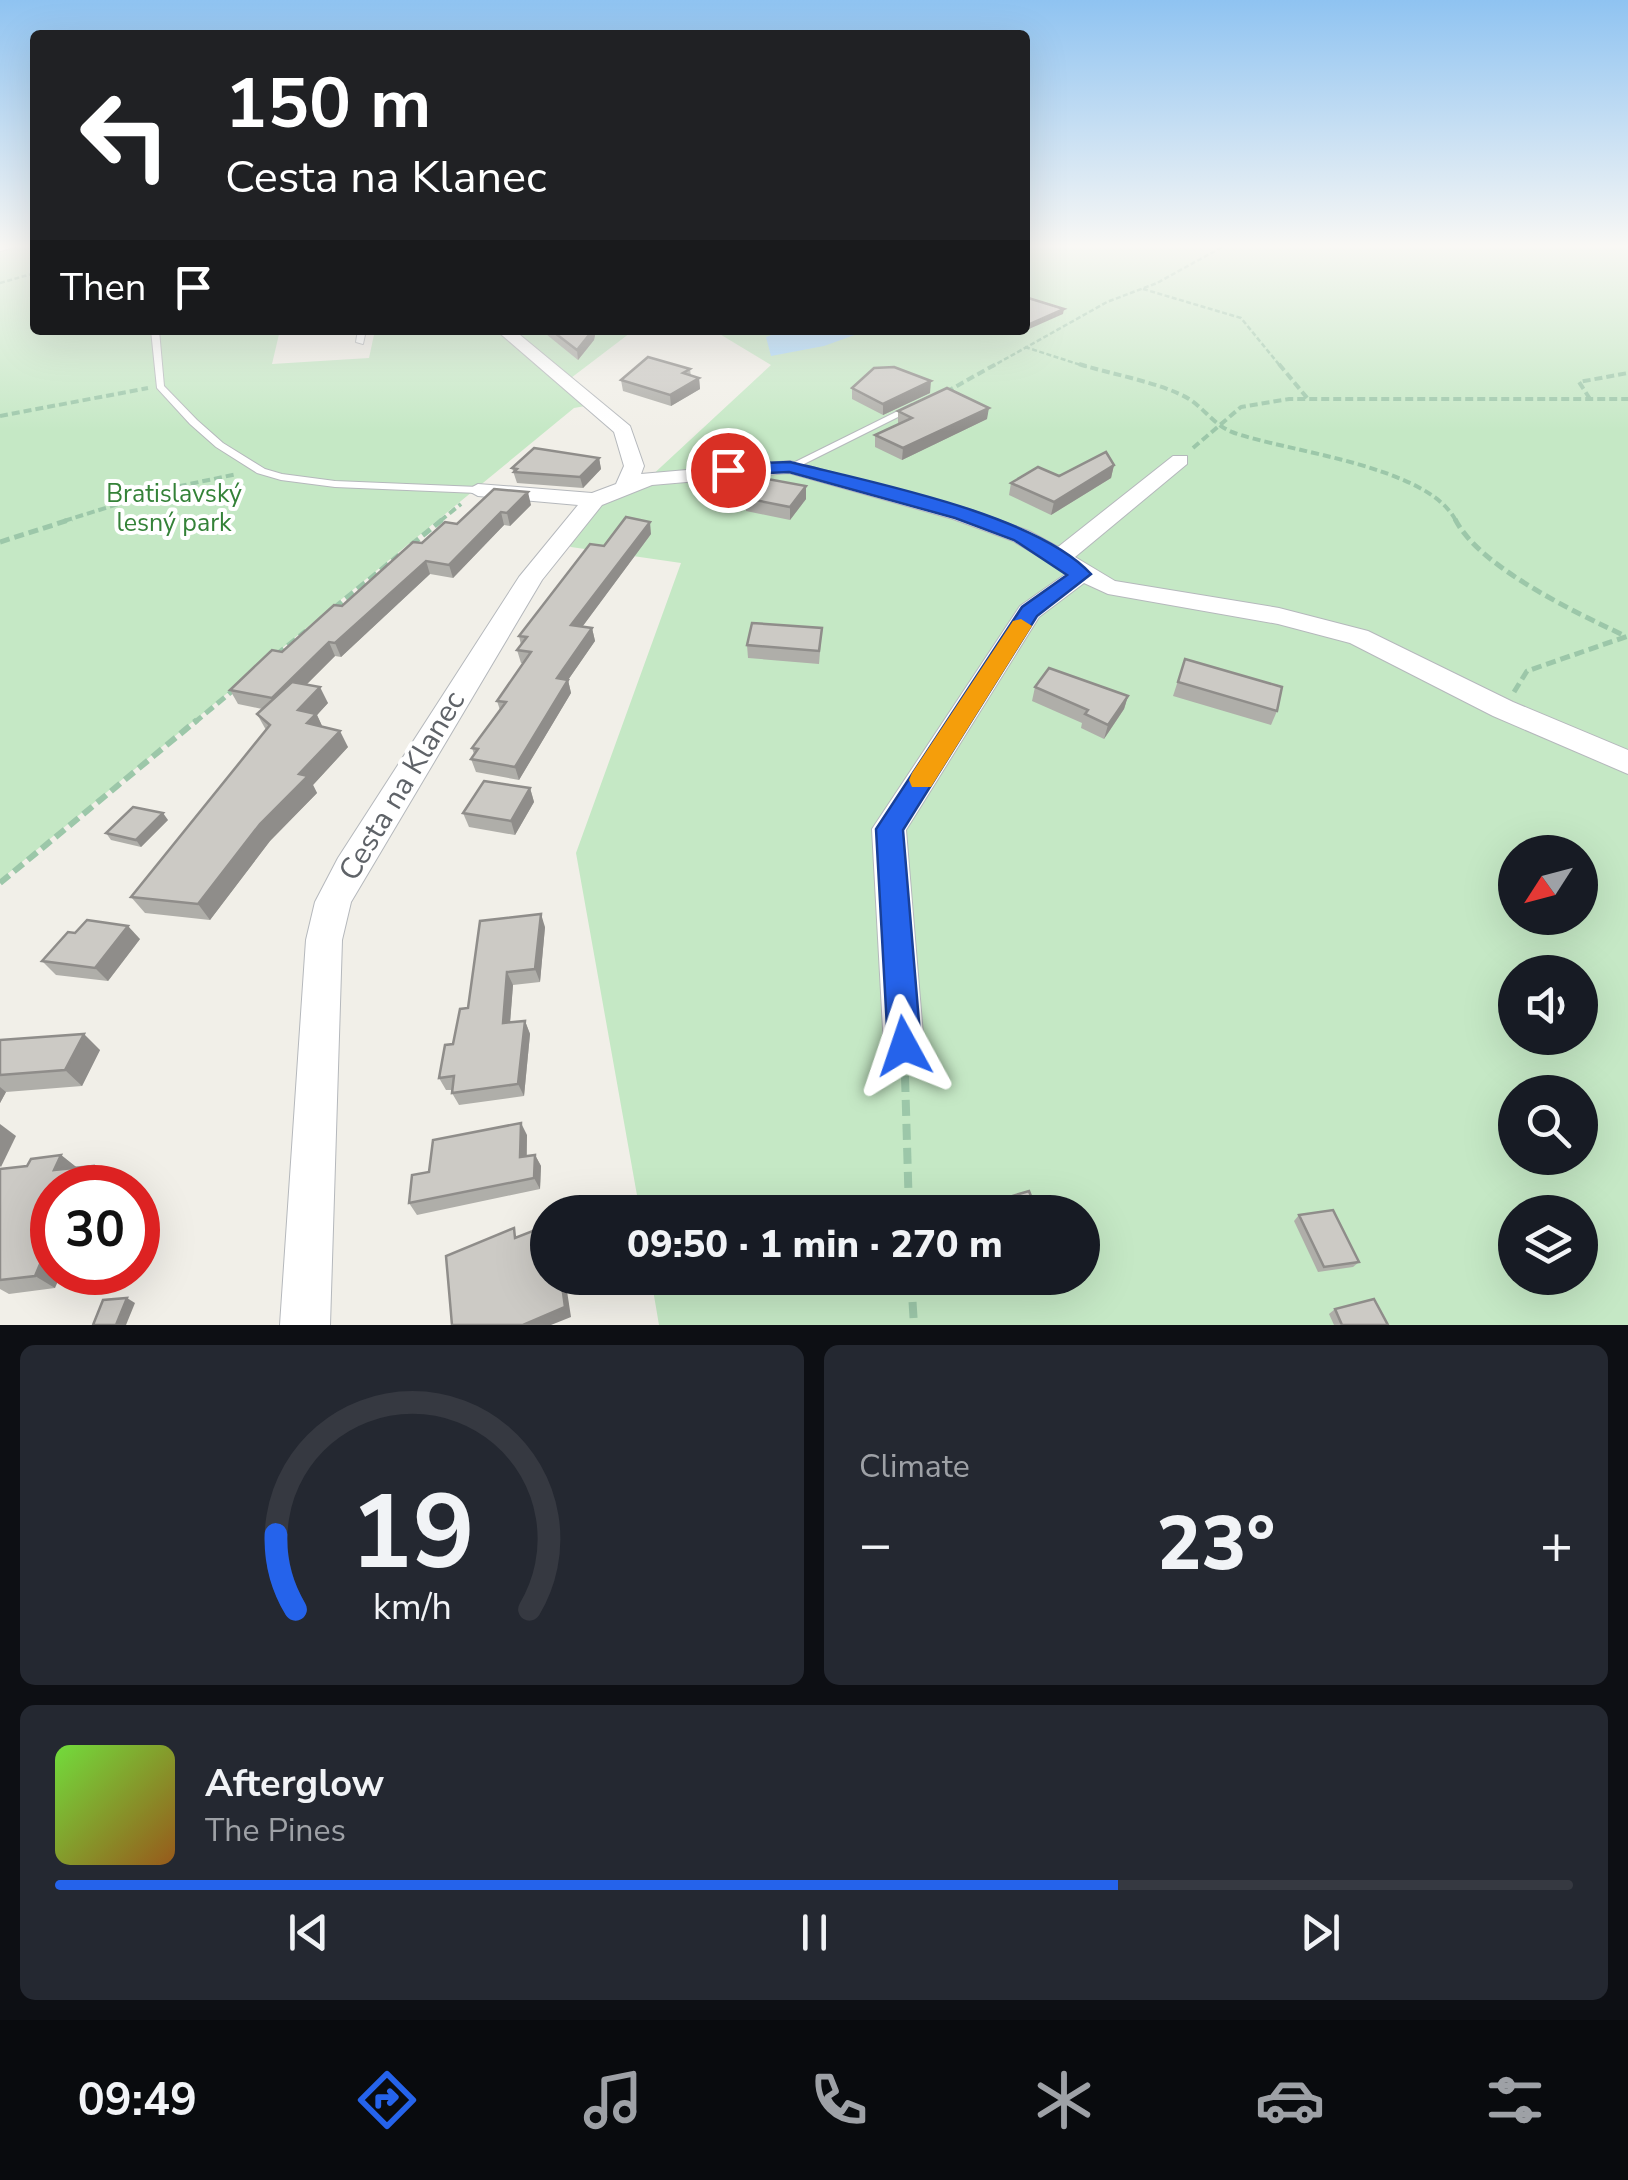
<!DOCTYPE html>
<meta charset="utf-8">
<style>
:root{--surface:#171b24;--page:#242831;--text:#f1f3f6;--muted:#9ea1a6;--line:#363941;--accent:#2563eb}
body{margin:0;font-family:"Nunito Sans",sans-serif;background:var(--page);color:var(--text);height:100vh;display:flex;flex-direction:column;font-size:38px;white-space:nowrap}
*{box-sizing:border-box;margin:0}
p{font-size:32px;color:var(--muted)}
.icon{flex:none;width:55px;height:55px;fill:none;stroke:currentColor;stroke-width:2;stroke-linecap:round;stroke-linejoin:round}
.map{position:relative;height:1325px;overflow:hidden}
.panel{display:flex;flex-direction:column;gap:20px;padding:20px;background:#0d0f14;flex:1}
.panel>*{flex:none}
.top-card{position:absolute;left:30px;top:30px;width:1000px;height:305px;border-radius:10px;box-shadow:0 10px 40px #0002;background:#202124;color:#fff;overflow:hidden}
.needle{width:65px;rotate:234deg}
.fabs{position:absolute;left:1498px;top:835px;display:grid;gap:20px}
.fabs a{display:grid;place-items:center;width:100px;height:100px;border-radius:50%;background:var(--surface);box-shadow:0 10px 40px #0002;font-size:50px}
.speed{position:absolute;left:30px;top:1165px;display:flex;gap:20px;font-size:50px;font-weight:700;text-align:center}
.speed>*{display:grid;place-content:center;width:130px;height:130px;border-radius:50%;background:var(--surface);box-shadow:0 10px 40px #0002;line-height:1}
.speed .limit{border:15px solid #d22;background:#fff;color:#111}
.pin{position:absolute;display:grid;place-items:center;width:85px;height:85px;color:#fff;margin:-42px;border:5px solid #fff;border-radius:50%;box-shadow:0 2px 10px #0007}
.me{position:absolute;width:110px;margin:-55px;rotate:355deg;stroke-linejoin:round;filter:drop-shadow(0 0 8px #0008)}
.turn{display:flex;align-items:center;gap:35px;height:210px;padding:0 30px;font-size:45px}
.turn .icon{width:130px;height:130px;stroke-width:2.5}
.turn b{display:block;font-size:70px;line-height:85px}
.then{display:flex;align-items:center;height:95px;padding:0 30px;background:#0003;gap:20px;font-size:38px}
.big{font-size:75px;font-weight:800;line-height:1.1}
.panel .widget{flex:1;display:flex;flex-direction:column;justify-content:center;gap:15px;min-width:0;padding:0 35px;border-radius:15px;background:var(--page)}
.panel .dial{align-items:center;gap:0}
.dial svg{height:260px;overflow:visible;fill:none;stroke:var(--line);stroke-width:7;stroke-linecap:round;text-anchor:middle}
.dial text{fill:var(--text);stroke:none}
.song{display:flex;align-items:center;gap:30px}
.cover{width:120px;height:120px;border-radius:15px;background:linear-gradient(135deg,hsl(100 70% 55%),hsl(30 70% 35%))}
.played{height:10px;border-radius:5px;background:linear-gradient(90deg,var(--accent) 70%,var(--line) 70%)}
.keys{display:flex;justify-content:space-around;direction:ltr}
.heat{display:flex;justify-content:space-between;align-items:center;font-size:55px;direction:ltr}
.panel .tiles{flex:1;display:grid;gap:20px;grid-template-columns:1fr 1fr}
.widget:last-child{grid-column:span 2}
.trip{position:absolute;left:530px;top:1195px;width:570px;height:100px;border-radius:50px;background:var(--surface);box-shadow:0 10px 40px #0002;font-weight:800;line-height:100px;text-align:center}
.menu{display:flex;height:160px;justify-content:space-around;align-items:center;background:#090b0e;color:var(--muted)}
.menu .icon{width:70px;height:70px}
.menu .selected{color:var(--accent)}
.menu b{font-size:45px;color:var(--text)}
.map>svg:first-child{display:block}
</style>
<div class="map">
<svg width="1628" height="1325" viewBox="0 0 1628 1325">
<rect width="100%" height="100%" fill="#f1efe8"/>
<!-- green -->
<g fill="#c5e8c5" fill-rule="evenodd">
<path d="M 0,246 L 35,246 L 35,330 L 280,330 L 272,364 L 369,358 L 375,330 L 634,330 L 567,381 L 596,404 L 574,408 L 0,880 Z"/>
<path d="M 1025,246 L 1628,246 L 1628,1325 L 659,1325 L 651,1278 L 1082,1278 L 1082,1212 L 640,1212 L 576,853 L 681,563 L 571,547 L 560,540 L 594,500 L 648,479 L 771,365 L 713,330 L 1025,330 ZM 1515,852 L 1580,852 L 1580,918 L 1515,918 ZM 1515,972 L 1580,972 L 1580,1038 L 1515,1038 ZM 1515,1092 L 1580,1092 L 1580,1158 L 1515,1158 ZM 1515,1212 L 1580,1212 L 1580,1278 L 1515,1278 Z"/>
</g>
<!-- water -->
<path fill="#aadaff" d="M 785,330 L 859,330 L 863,332 L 824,346 L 771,356 L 766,337 Z"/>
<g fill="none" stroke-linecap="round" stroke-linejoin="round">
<!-- service casing -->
<g stroke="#b5b8bc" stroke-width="2">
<g id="service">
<path d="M 19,246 L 0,251 L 0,247 Z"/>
<path d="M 151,330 L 159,330 L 164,386 L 197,420 L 223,443 L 265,469 L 282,474 L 335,481 L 478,487 L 483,490 L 478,493 L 335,487 L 281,480 L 257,473 L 216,447 L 190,424 L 157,388 Z"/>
<path d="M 358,330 L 366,330 L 363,344 L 356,342 Z"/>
<path d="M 912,404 L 920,406 L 794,469 L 786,469 L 785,467 Z"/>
</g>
</g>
<!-- minor casing -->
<g stroke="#b5b8bc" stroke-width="2">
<path id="minor" d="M 496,330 L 514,330 L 630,426 L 644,466 L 641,474 L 790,461 L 969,509 L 1029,531 L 1058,547 L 1173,456 L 1187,456 L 1187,464 L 1075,557 L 1115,581 L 1279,608 L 1368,631 L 1513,702 L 1628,750 L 1628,774 L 1493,716 L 1350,643 L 1278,624 L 1108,594 L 1084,583 L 1039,617 L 906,830 L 924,1047 L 918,1061 L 904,1067 L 890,1061 L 884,1047 L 872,829 L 1020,606 L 1067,573 L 1013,541 L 953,519 L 789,473 L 652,485 L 602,505 L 542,580 L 351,902 L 342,940 L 330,1325 L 280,1325 L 306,940 L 315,902 L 338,858 L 519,577 L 578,505 L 478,496 L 467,490 L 478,484 L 592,493 L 616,484 L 624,466 L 614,432 Z"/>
</g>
<!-- path-far4 -->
<g stroke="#9cc7a9" stroke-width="2.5" stroke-dasharray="5 2.5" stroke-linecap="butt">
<path d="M 0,283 L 35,273"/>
<path d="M 1143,289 L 1241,318 L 1281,367"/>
<path d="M 1025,347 L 1087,367"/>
<path d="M 991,367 L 1107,302 L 1157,283 L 1224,246"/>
</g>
<!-- path-far3 -->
<g stroke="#9cc7a9" stroke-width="4" stroke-dasharray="8 4" stroke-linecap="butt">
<path d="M 1079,364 C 1110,374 1163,383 1189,399 C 1206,410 1213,424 1232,432 C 1286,452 1428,465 1456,521"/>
<path d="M 1279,364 L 1308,399"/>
<path d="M 946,392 L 996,364"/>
<path d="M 1590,399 L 1579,382 L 1628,373"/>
<path d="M 0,416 L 148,388"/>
<path d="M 1193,448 L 1241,407 L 1289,399 L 1628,399"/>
<path d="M 64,521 L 166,489 L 237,474"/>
<path d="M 440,521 L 461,504"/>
</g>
<!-- path-far2 -->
<g stroke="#9cc7a9" stroke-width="5" stroke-dasharray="10 5" stroke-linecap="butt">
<path d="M 1455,519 C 1479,567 1575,612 1623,635"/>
<path d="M 0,542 L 72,519"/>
<path d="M 411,545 L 443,519"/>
<path d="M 334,608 L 399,555"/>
<path d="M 276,655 L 306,631"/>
<path d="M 1514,692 L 1527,671 L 1628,636"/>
<path d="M 194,723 L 236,688"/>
</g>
<!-- path-far1 -->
<path stroke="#9cc7a9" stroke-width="6" stroke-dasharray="12 6" stroke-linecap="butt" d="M 0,883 L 197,720"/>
<!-- path -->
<g stroke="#9cc7a9" stroke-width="8" stroke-dasharray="16 8" stroke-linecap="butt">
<path d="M 905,1076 L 909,1212"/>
<path d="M 911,1278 L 914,1325"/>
</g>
<!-- service -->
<use href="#service" fill="#fff" fill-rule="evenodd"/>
<!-- minor -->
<use href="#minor" fill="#fff" fill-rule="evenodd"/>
</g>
<!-- wall -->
<g fill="#afaea9">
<path d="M 541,330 L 596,330 L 594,340 L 578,360 Z"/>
<path d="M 690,369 L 691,376 L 699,378 L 700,389 L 671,406 L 623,391 L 621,380 Z"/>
<path d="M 852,388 L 930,393 L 883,415 L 852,399 Z"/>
<path d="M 898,411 L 987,419 L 902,460 L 875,447 L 875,435 L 899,424 L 898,423 Z"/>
<path d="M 599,458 L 601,469 L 583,488 L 517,483 L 512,468 Z"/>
<path d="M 1114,465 L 1111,478 L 1051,515 L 1009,495 L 1011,483 Z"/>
<path d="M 806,486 L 806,499 L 790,520 L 746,511 L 745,498 Z"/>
<path d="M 531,505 L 510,526 L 504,525 L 453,578 L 430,574 L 341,657 L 335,656 L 307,684 L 328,703 L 317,715 L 322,726 L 348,747 L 313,785 L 317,793 L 270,841 L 210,920 L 145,913 L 131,897 L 266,730 L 257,714 L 262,709 L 238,704 L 230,690 L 342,606 L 422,543 L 457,524 Z"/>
<path d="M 651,534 L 582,627 L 592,628 L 595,641 L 568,680 L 571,693 L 519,780 L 476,772 L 471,759 L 474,754 L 472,748 L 500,710 L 497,701 L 523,663 L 521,663 L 517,650 L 521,645 L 519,636 L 604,546 Z"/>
<path d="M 822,628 L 819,664 L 748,658 L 747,645 Z"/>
<path d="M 1185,659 L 1277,711 L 1271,725 L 1173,696 Z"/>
<path d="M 1035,687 L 1128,696 L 1124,709 L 1104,739 L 1081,728 L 1082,723 L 1032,701 Z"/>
<path d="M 530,788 L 534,802 L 515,835 L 469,827 L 463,813 Z"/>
<path d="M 168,820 L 141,847 L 111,840 L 106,833 Z"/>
<path d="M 545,927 L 540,982 L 513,985 L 510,1022 L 525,1021 L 530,1034 L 524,1096 L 459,1105 L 452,1093 L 452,1090 L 446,1090 L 439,1078 L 468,1008 Z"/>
<path d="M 140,939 L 108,981 L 56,975 L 42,961 Z"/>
<path d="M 0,1040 L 100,1050 L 82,1086 L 6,1092 L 0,1103 Z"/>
<path d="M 527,1135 L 527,1156 L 535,1155 L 541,1166 L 540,1189 L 417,1215 L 409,1203 L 429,1172 Z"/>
<path d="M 61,1155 L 77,1168 L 93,1166 L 111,1180 L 52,1188 L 55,1288 L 9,1294 L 0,1289 L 0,1169 L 27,1166 Z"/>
<path d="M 1009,1197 L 1037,1212 L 1010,1212 L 1007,1202 Z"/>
<path d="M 1299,1215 L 1359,1262 L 1353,1267 L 1318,1272 L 1294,1221 Z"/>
<path d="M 1335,1309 L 1388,1325 L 1334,1325 L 1329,1314 Z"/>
</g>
<!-- shaded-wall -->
<g fill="#8f8d8a">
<path d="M 1064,309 L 1063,314 L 1029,329 L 1030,324 Z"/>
<path d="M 593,330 L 596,330 L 594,340 L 578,360 L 577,350 Z"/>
<path d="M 699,378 L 700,389 L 671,406 L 670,395 Z"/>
<path d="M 931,381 L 930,393 L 883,415 L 883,404 Z"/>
<path d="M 989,408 L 987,419 L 902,460 L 903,448 Z"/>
<path d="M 599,458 L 601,469 L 583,488 L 580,477 Z"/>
<path d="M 1114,465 L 1111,478 L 1051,515 L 1054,502 Z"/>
<path d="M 806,486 L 806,499 L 790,520 L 790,507 Z"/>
<path d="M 528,492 L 531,505 L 510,526 L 507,513 Z"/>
<path d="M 501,512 L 504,525 L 453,578 L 449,565 Z"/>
<path d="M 650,522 L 651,534 L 574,638 L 571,625 Z"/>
<path d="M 426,561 L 430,574 L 341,657 L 335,643 Z"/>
<path d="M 592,628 L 595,641 L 568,680 L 571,693 L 519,780 L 515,767 L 557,678 Z"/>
<path d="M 329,642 L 335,656 L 279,712 L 272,698 Z"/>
<path d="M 320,687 L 328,703 L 317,715 L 324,730 L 316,739 L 298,710 Z"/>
<path d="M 1128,696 L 1124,709 L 1104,739 L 1108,725 Z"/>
<path d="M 340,731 L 348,747 L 313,785 L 317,793 L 270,841 L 210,920 L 198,904 L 299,774 Z"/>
<path d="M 530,788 L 534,802 L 515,835 L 511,821 Z"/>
<path d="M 163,813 L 168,820 L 141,847 L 136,840 Z"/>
<path d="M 541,914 L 545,927 L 540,982 L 535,969 Z"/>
<path d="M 128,926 L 140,939 L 108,981 L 95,968 Z"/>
<path d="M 507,972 L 513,985 L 509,1036 L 503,1023 Z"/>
<path d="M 525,1021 L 530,1034 L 524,1096 L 518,1084 Z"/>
<path d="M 84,1034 L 100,1050 L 82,1086 L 65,1070 Z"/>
<path d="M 0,1087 L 6,1092 L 0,1103 Z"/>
<path d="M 521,1123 L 527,1135 L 526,1169 L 520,1157 Z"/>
<path d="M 0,1124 L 16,1136 L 1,1167 L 0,1166 Z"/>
<path d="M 61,1155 L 80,1170 L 54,1170 Z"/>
<path d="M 535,1155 L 541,1166 L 540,1189 L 534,1178 Z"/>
<path d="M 93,1166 L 111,1180 L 108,1188 L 83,1188 Z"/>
<path d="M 52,1236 L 52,1272 L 62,1272 L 55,1288 L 35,1276 Z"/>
<path d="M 561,1278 L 565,1278 L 571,1317 L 551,1325 L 523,1325 Z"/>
<path d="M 127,1298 L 135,1303 L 126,1325 L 116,1325 Z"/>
</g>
<!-- building -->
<g fill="#cccac5" stroke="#8f8d8a" stroke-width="2.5">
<path d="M 1025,297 L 1064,309 L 1030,324 L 1025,322 Z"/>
<path d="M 551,330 L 593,330 L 577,350 Z"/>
<path d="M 648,357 L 690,369 L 683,373 L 699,378 L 670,395 L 621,380 Z"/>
<path d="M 894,367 L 931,381 L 883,404 L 852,388 L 874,368 Z"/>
<path d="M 947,388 L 989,408 L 903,448 L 875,435 L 912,418 L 898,411 Z"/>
<path d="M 534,448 L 599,458 L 580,477 L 514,472 L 517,469 L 512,468 Z"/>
<path d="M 1106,452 L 1114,465 L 1054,502 L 1011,483 L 1038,467 L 1059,476 Z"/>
<path d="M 762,478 L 806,486 L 790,507 L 745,498 Z"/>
<path d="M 494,489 L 528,492 L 507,513 L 501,512 L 449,565 L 426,561 L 335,643 L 329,642 L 272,698 L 230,690 L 272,650 L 282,652 L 334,605 L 342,606 L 413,542 L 422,543 L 445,522 L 457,524 Z"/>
<path d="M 626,517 L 650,522 L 571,625 L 592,628 L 557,678 L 568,680 L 515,767 L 471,759 L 478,749 L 472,748 L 506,702 L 497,701 L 531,652 L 517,650 L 527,637 L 519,636 L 590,544 L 604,546 Z"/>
<path d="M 752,623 L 822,628 L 819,651 L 747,645 Z"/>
<path d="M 1185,659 L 1282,687 L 1277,711 L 1178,682 Z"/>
<path d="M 1049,668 L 1128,696 L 1108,725 L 1085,714 L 1088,710 L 1035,687 Z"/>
<path d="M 292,682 L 320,687 L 298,710 L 316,714 L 307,723 L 340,731 L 299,774 L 308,776 L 260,824 L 198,904 L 131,897 L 270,725 L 257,714 Z"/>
<path d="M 484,781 L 530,788 L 511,821 L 463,813 Z"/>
<path d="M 133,807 L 163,813 L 136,840 L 106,833 Z"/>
<path d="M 541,914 L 535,969 L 507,972 L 503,1023 L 525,1021 L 518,1084 L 452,1093 L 454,1076 L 439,1078 L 445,1045 L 453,1044 L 460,1009 L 468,1008 L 480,921 Z"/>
<path d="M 87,920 L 128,926 L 95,968 L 42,961 L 68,932 L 75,933 Z"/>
<path d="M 84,1034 L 65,1070 L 0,1075 L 0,1040 Z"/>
<path d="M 521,1123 L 520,1157 L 535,1155 L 534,1178 L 409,1203 L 412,1175 L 429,1172 L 433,1140 Z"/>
<path d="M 61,1155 L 54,1170 L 93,1166 L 83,1188 L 52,1188 L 52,1236 L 35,1276 L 0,1280 L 0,1169 L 27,1166 L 31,1159 Z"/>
<path d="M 1029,1191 L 1037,1212 L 1014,1212 L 1009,1197 Z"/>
<path d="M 1333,1210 L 1359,1262 L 1324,1267 L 1299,1215 Z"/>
<path d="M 548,1225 L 548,1278 L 561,1278 L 565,1307 L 523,1325 L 452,1325 L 446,1256 L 514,1228 L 515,1238 Z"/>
<path d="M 127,1298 L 116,1325 L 93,1325 L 103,1300 Z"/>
<path d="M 1374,1299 L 1388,1325 L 1342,1325 L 1335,1309 Z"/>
</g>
<!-- sky -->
<linearGradient id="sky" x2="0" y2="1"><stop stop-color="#8fc3f1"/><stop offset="0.57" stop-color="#f9f8f5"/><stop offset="1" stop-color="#f9f8f5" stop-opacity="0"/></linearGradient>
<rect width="1628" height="432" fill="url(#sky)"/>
<!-- route -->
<path fill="#2563eb" stroke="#184099" stroke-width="2.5" d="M 790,462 C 870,482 1036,514 1091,574 L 1037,616 L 903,830 L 921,1046 L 916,1058 L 904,1063 L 893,1058 L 888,1046 L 876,829 L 1022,607 L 1067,575 L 1014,540 L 955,518 L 789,472 L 728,475 L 719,470 L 728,464 Z"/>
<!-- slow -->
<path fill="#f59e0b" d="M 1021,619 L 1032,626 L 931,787 L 912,787 L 909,780 L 912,773 L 1013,621 Z"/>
<g text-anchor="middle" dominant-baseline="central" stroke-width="8" stroke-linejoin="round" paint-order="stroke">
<!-- park labels -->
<g font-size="25" fill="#348238" stroke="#fff">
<text x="174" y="494">Bratislavský<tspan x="174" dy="29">lesný park</tspan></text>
</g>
<!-- near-street labels -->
<g font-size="30" fill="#5f6368" stroke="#fff">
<text transform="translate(402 786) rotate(-59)">Cesta na Klanec</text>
</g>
</g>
</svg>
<div class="fabs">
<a><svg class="needle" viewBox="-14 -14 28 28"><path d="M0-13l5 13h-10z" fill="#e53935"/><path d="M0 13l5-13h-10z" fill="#9ea1a6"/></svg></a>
<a><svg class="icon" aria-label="sound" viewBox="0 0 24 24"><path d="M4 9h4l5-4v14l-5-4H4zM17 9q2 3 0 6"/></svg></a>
<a><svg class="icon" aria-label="search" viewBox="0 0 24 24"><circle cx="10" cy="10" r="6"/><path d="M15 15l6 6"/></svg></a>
<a><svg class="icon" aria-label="layers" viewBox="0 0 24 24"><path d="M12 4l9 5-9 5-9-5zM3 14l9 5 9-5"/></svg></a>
</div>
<div class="speed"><div class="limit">30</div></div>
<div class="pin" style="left:728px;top:470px;background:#d93025"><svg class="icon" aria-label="arrive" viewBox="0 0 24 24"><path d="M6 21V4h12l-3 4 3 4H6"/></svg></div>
<svg class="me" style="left:904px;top:1046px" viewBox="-20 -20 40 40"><path d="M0-17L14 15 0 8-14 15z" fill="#2563eb" stroke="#fff" stroke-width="4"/></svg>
<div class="trip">09:50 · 1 min · 270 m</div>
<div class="top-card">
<div class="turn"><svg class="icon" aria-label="left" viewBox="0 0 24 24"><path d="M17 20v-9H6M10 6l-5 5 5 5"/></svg><div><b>150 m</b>Cesta na Klanec</div></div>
<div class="then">Then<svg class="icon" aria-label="arrive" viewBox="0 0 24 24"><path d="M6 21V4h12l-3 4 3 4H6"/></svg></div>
</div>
</div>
<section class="panel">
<div class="tiles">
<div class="widget dial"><svg viewBox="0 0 100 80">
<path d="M14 69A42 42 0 1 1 86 69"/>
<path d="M14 69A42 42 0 0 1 8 46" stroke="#2563eb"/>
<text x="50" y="56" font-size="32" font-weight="700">19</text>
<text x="50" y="72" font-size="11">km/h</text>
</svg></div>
<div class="widget"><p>Climate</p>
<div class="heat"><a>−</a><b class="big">23°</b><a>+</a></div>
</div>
<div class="widget">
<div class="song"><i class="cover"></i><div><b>Afterglow</b><p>The Pines</p></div></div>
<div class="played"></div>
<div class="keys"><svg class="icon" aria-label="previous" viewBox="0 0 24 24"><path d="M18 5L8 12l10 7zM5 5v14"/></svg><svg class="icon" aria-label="pause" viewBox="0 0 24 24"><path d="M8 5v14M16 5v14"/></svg><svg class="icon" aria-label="next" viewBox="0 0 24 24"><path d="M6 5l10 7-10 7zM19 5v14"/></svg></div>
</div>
</div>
</section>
<nav class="menu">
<b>09:49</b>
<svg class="icon selected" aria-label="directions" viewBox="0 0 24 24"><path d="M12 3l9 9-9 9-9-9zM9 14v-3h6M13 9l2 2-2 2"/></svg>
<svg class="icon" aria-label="music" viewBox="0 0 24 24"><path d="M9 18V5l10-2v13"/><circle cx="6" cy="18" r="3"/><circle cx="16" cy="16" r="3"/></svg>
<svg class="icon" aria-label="phone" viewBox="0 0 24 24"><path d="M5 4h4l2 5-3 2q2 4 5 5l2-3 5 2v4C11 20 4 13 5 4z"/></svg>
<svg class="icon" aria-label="climate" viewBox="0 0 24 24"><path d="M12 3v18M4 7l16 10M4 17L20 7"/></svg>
<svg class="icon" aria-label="car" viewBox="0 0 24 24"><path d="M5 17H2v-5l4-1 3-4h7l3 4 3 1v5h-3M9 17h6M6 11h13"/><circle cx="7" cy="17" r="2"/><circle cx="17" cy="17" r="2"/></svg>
<svg class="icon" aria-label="filters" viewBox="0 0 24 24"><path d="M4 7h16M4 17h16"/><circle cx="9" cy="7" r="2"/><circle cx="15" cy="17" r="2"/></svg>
</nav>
